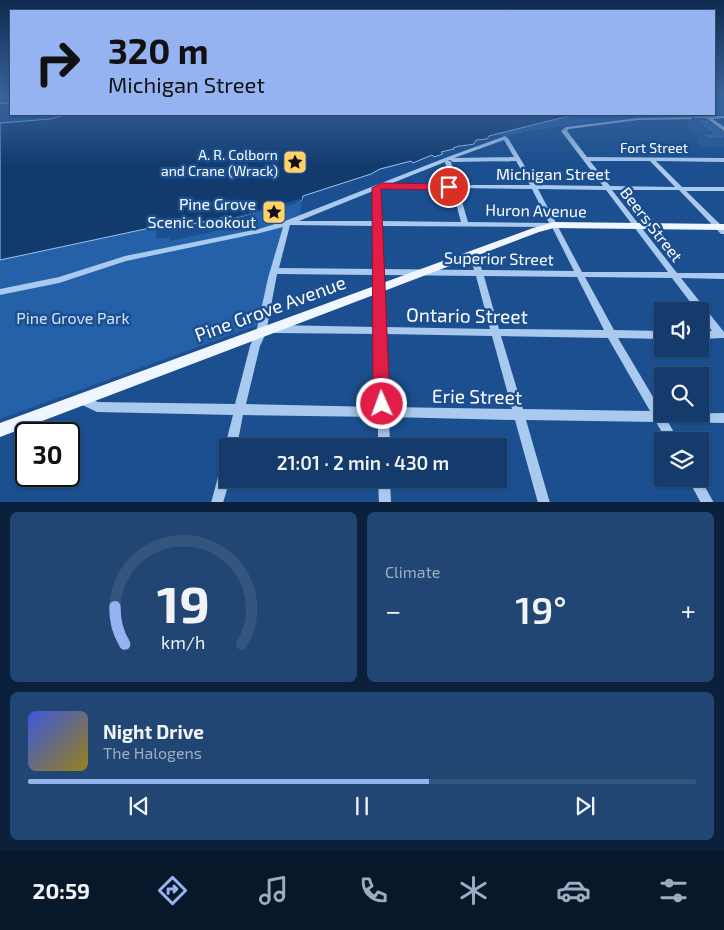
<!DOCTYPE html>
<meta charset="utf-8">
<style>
:root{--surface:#143b6b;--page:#214673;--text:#f1f3f6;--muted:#9dadc1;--line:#33557e;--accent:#95b2f1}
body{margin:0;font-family:"Exo 2",sans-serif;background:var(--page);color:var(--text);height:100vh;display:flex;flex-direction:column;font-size:19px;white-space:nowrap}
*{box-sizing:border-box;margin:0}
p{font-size:16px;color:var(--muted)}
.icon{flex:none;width:28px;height:28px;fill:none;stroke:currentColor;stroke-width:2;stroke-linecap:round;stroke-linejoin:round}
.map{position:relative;height:502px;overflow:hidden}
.sheet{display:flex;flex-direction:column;gap:10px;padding:10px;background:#0b203b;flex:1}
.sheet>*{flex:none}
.top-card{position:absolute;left:10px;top:10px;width:705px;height:105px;border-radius:0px;box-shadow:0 1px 4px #0004,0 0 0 1px var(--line);background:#95b2f1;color:#111;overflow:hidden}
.controls{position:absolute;left:654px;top:302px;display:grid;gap:10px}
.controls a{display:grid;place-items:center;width:55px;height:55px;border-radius:0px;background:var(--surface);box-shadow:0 1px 4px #0004,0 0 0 1px var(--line);font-size:25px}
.speed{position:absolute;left:15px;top:422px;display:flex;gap:10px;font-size:25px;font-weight:700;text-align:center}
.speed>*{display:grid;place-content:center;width:65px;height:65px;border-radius:50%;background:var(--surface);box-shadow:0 1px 4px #0004,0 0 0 1px var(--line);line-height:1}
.speed .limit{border:2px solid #111;border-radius:8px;background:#fff;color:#111}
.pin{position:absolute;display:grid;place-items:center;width:42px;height:42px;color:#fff;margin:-21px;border:2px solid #fff;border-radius:50%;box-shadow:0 1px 5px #0007}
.me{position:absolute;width:55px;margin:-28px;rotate:358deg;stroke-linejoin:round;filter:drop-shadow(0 0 4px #0008)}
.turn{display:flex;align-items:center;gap:18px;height:105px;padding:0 15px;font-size:22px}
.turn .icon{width:65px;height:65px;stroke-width:2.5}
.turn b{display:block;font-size:35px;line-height:42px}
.big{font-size:38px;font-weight:600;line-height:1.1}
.sheet .widget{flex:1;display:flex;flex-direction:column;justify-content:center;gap:8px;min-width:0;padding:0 18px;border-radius:8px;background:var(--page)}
.sheet .dial{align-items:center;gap:0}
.dial svg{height:130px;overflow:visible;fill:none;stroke:var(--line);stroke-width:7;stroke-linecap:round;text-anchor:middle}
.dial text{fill:var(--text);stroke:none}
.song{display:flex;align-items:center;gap:15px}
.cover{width:60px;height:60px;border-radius:8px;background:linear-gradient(135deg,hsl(230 70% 55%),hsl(50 70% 35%))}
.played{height:5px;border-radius:2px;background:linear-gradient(90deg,var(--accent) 60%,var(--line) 60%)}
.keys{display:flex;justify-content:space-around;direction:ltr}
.heat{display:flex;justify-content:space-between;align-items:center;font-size:28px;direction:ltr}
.sheet .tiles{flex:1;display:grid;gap:10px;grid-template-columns:1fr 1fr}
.widget:last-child{grid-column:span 2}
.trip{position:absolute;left:219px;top:438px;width:288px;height:50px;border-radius:0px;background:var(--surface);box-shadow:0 1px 4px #0004,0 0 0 1px var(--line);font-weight:600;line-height:50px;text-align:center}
.dock{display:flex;height:80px;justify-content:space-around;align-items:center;background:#08182b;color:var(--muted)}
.dock .icon{width:35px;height:35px}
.dock .selected{color:var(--accent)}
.dock b{font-size:22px;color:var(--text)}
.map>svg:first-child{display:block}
</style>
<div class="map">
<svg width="724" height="503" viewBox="0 0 724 503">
<rect width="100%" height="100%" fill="#1b4f8f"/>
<!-- green -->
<g fill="#2461a8">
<path d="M 714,95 L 724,95 L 724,115 C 651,116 576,119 504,137 L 499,134 L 524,126 L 540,124 L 577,114 L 714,114 Z"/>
<path d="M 302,200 L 300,216 L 285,221 L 258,325 L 0,419 L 0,260 L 156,227 L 156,239 L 170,237 L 170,241 L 220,230 L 243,228 L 254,214 Z"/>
</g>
<!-- water -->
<path fill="#123a6d" stroke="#9cc4f0" d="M 70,114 L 577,114 L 489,136 L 487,139 L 476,140 L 474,144 C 466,146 459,145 453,148 L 454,149 L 441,152 L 443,154 L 434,157 L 432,155 L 413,163 L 411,161 L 380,169 L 371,174 L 303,196 L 302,200 L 293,203 L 231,219 L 231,216 L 173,228 L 164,225 L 0,260 L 0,123 L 50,119 Z"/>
<!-- pier -->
<path fill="#1b4f8f" d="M 303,198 L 302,200 L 294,204 L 231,219 L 239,215 Z"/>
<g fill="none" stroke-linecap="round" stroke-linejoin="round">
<!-- minor -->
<g fill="#a9c9ee" fill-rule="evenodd">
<rect x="0" y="102" width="11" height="2"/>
<path d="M 724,116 L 724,118 L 713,119 L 724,127 L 724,131 L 707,119 L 638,120 L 569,129 L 567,131 L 587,157 L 724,158 L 724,162 L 656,161 L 682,187 L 724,187 L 724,191 L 686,191 L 724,228 L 724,234 L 721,234 L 679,190 L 612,190 L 677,273 L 724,273 L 724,279 L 681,278 L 724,332 L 724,338 L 700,339 L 700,331 L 712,331 L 700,315 L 700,311 L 697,311 L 672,278 L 585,277 L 614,330 L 662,331 L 662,339 L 618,338 L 662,412 L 662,414 L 724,413 L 724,423 L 668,422 L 679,441 L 667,441 L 656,422 L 526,420 L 550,503 L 538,503 L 515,420 L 389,417 L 390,446 L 378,446 L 378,417 L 243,415 L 237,446 L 228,446 L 228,450 L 225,446 L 233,415 L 97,412 L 78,403 L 77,399 L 78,395 L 82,394 L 98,402 L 235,404 L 250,346 L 256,333 L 268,278 L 283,227 L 260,233 L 126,261 L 59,283 L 0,295 L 0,289 L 59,277 L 125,256 L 259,229 L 285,221 L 445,158 L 505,136 L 508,138 L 536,185 L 603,186 L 561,131 L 566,127 L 638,118 ZM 504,140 L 514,157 L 454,158 ZM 448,160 L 450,160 L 453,162 L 516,161 L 530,185 L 457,185 L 451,162 ZM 590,161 L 650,161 L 675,187 L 610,186 ZM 445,162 L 451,185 L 390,184 ZM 383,187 L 386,188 L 452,188 L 461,222 L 380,221 L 379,188 ZM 458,188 L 532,189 L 549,223 L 468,222 ZM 538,189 L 606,190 L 668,272 L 582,272 ZM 373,191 L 374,221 L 299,221 ZM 290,225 L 374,226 L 375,269 L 279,268 ZM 381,226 L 552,227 L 574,271 L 482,270 L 477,253 L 473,250 L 469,253 L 474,270 L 382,269 ZM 277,274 L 375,275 L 376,327 L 275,325 L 272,326 L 270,329 L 272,332 L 275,333 L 376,334 L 377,407 L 246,404 L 260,346 L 266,333 ZM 383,275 L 476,276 L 490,329 L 385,327 ZM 484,276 L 577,277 L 604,330 L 499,329 ZM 385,334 L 492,336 L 512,409 L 388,407 ZM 501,336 L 608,338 L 650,411 L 523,409 Z"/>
<path d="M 228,456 L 228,479 L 230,479 L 223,503 L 211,503 L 222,462 L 224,458 Z"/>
<path d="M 700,478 L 714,503 L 701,503 L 688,479 L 700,479 Z"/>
<path d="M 378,479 L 390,479 L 391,503 L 379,503 Z"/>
</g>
<!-- major -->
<path fill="#f0f6ff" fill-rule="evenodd" d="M 554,222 L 724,224 L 724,230 L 554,228 L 539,232 L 0,437 L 0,423 L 533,228 Z"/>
</g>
<!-- wall -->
<path fill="#245895" d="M 692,118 L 724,132 L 724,147 L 702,147 L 696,142 L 699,136 L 687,127 Z"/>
<!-- building -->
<path fill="#2a66ad" stroke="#1d4779" d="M 692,118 L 707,119 L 724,132 L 724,139 L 708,139 L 701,133 L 712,133 Z"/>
<!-- sky -->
<linearGradient id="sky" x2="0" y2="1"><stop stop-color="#0f2b4f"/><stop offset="0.57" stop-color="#39639b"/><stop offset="1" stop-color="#39639b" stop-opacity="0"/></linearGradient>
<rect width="724" height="166" fill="url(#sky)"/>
<!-- route -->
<path fill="#e11d48" stroke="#92132f" d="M 382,183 L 449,184 L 453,187 L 449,190 L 381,189 L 390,404 L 387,409 L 382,411 L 376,409 L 373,404 L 372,188 Z"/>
<!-- icons -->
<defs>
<g id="sight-square" transform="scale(1.25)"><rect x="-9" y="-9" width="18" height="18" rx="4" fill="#ffd166" stroke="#1b4f8f"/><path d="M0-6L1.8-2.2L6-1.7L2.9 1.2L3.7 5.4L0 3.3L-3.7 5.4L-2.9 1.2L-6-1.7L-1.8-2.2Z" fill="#111"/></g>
</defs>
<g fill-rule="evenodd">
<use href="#sight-square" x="295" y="162"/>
<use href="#sight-square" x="274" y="212"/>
</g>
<g text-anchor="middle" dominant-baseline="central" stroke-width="5" stroke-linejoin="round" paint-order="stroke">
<!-- far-street labels -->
<g font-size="14" fill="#fff" stroke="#1b4f8f">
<text x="654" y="147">Fort Street</text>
</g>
<!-- far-poi labels -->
<g font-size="14" fill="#fff" stroke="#1b4f8f" text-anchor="end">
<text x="278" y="154">A. R. Colborn<tspan x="278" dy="16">and Crane (Wrack)</tspan></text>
</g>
<!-- street labels -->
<g font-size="16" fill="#fff" stroke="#1b4f8f">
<text x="553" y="173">Michigan Street</text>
<text transform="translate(536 210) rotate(1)">Huron Avenue</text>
<text transform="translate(652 224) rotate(52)">Beers Street</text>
<text transform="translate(499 258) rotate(1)">Superior Street</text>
</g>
<!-- poi labels -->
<g font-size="16" fill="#fff" stroke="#1b4f8f" text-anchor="end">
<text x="256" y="203">Pine Grove<tspan x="256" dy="18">Scenic Lookout</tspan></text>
</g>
<!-- park labels -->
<g font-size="16" fill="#cfe3fa" stroke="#1b4f8f">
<text x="73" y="317">Pine Grove Park</text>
</g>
<!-- near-street labels -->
<g font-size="19" fill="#fff" stroke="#1b4f8f">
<text transform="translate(270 308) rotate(-20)">Pine Grove Avenue</text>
<text transform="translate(467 315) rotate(1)">Ontario Street</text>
<text transform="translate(477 396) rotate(1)">Erie Street</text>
</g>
</g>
</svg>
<div class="controls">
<a><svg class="icon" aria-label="sound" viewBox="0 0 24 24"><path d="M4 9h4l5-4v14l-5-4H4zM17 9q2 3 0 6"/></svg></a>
<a><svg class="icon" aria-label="search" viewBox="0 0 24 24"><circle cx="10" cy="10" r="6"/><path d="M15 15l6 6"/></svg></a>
<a><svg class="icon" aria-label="layers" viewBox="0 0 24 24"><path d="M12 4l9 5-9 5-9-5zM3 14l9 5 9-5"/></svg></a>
</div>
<div class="speed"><div class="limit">30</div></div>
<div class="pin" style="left:449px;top:187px;background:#d93025"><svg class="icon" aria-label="arrive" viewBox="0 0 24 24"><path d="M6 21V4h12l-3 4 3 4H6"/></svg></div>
<svg class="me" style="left:382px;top:404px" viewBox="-20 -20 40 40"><circle r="17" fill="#e11d48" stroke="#fff" stroke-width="3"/><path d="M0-11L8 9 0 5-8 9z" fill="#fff"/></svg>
<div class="trip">21:01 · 2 min · 430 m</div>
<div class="top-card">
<div class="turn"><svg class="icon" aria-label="right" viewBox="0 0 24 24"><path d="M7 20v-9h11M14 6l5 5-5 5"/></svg><div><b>320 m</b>Michigan Street</div></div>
</div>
</div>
<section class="sheet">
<div class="tiles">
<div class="widget dial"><svg viewBox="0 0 100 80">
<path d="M14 69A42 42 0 1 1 86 69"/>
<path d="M14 69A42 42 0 0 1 8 46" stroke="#95b2f1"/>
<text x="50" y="56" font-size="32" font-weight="700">19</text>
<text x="50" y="72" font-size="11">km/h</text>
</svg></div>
<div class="widget"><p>Climate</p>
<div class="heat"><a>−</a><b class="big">19°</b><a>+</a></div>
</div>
<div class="widget">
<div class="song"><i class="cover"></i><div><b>Night Drive</b><p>The Halogens</p></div></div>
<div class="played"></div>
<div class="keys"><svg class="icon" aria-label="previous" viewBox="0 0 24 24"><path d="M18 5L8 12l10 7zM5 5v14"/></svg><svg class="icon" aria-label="pause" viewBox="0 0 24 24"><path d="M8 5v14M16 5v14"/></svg><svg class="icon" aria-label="next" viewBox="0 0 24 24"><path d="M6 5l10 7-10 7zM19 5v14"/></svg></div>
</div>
</div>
</section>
<nav class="dock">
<b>20:59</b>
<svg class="icon selected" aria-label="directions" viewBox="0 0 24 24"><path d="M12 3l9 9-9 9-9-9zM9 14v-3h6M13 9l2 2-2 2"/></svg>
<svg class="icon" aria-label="music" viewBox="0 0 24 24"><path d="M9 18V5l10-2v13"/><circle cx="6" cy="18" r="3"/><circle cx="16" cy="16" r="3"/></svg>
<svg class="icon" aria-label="phone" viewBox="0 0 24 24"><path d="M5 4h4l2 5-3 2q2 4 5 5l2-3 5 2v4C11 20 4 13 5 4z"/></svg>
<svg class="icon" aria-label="climate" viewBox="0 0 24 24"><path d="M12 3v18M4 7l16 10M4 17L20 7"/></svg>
<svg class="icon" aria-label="car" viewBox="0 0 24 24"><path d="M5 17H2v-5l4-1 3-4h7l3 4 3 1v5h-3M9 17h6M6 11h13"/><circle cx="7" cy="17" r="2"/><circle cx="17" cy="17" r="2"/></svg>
<svg class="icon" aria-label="filters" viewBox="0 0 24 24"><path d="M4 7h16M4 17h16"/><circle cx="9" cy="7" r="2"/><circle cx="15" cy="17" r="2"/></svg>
</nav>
